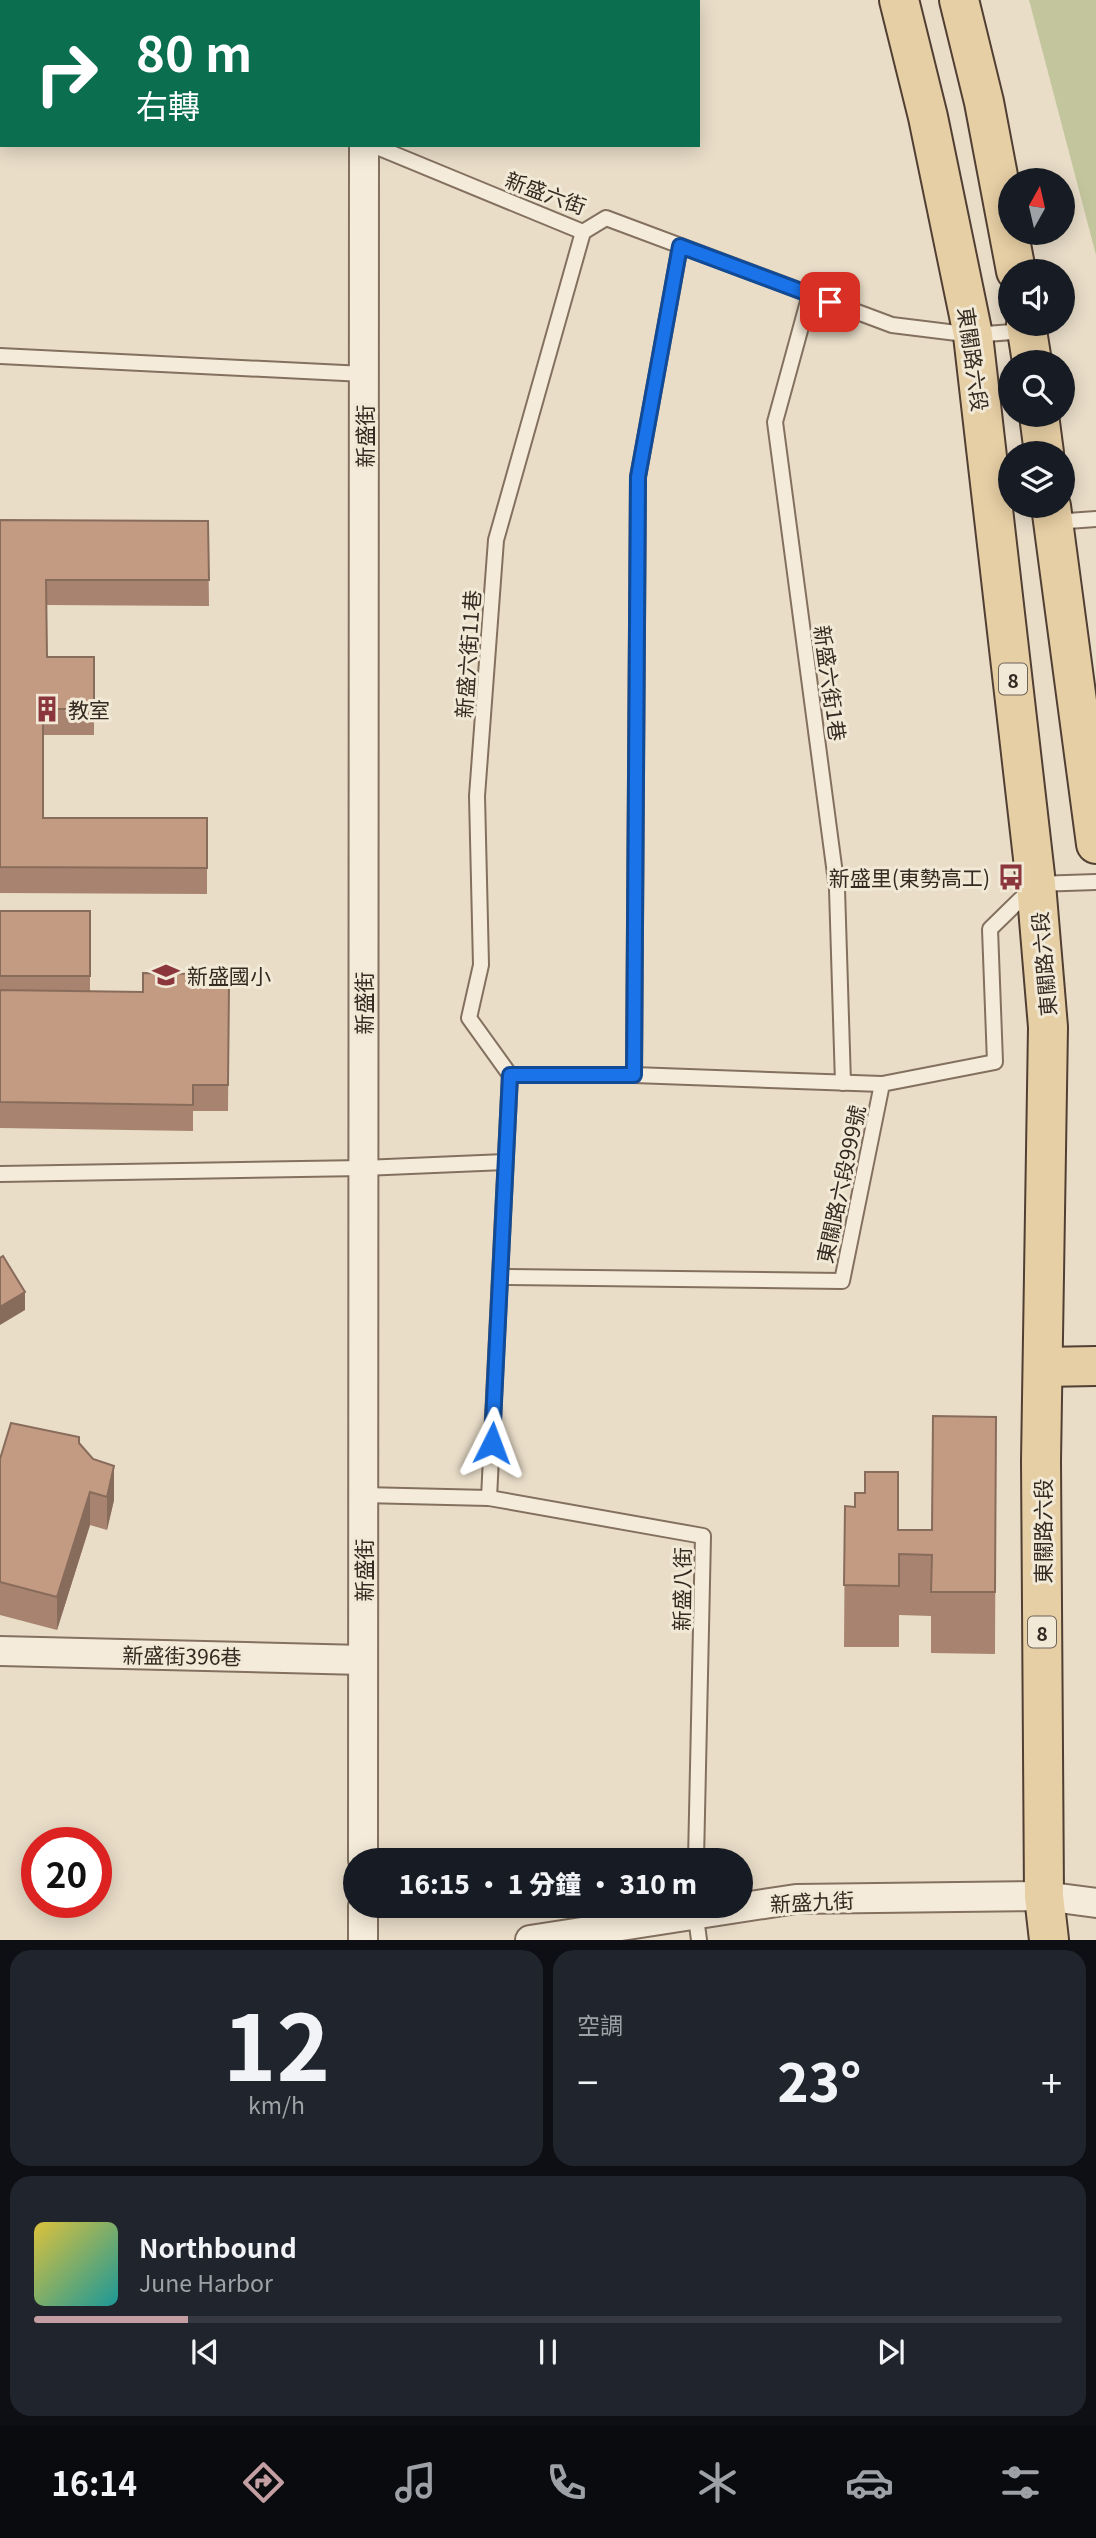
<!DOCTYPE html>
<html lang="zh-TW">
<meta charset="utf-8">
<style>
:root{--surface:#171b24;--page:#20242c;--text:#f1f3f6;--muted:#9ea1a6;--line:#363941;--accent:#c39ea2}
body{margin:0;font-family:Georgia,"Noto Sans TC",serif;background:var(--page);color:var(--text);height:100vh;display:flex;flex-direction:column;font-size:26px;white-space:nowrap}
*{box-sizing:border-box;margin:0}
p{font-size:23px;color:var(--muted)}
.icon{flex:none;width:38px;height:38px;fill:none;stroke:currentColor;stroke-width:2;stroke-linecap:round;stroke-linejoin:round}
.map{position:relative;height:1940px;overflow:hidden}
.drawer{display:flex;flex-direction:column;gap:10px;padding:10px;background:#0d0f14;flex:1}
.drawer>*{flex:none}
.banner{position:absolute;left:0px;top:0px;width:700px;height:147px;box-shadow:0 4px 18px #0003;background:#0b6e4f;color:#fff;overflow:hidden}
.needle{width:46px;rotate:8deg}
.tools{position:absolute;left:998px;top:168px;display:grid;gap:14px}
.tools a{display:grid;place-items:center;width:77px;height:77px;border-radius:50%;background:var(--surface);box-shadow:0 4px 18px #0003;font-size:35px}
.speed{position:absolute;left:21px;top:1827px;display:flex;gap:14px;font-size:35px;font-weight:700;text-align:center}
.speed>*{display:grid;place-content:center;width:91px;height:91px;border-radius:50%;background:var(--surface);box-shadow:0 4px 18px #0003;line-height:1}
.speed .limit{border:10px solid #d22;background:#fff;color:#111}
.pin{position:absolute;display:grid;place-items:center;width:60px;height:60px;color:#fff;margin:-30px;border-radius:14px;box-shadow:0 4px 10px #0006}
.me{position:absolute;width:77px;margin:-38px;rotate:3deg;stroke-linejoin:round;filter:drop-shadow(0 0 5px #0008)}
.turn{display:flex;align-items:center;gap:24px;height:147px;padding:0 21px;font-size:32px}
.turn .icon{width:91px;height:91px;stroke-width:2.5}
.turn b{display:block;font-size:49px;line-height:60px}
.big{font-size:52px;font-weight:800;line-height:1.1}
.drawer .tile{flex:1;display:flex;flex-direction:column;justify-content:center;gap:10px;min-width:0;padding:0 24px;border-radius:21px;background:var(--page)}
.drawer .dial{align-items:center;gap:0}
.dial b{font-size:91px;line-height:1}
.song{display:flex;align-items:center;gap:21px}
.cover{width:84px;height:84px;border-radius:10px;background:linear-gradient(135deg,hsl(50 70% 55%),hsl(180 70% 35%))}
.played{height:7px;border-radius:4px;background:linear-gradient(90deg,var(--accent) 15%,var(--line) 15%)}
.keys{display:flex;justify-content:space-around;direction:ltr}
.heat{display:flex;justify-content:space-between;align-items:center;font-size:38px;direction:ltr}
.drawer .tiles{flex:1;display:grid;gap:10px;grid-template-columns:1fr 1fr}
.tile:last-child{grid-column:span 2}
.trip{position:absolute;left:343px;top:1848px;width:410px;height:70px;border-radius:35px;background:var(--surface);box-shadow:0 4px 18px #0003;font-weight:800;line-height:70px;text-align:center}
.menu{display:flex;height:112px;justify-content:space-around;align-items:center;background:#090b0e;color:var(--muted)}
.menu .icon{width:49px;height:49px}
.menu .current{color:var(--accent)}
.menu b{font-size:32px;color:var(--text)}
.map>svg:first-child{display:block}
</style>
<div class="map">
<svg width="1096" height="1940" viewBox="0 0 1096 1940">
<rect width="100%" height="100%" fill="#e9ddc8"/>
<!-- green -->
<path fill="#c3c69d" d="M 1029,0 L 1096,0 L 1096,255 Z"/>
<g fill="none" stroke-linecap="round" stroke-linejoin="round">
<!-- lane casing -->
<g stroke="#83705f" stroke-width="18">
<g id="lane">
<path d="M 0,33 L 2,33"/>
<path d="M 0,60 L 2,55"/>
<path d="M 372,145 L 583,232 L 606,218 L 892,325 L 973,335 L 1026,331"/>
<path d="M 810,294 L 775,422 L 837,889 L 843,1083"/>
<path d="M 0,356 L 364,374"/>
<path d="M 1054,522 L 1096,519"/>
<path d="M 510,1075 L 469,1018 L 481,965 L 477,796 L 496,540 L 583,232"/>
<path d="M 634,1075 L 638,477 L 680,246"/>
<path d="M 0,1174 L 363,1168 L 505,1162"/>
<path d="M 500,1277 L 842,1281 L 882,1084 L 995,1062 L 990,929 L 1036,884 L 1096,882"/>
<path d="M 363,1495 L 489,1498 L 703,1536 L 696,1860"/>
<path d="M 489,1498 L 510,1075 L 634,1075 L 882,1084"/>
<path d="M 695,1910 L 699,1940"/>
</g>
</g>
<!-- street casing -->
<g stroke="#83705f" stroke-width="32">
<g id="street">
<path d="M 350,0 L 350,2"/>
<path d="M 0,1651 L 363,1660"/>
<path d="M 363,1860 L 364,145"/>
<path d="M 363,1906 L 363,1940"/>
<path d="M 530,1940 L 796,1899 L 1044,1896 L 1096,1903"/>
</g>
</g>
<!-- primary casing -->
<g stroke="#513f33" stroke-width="42">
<g id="primary">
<path d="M 899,0 L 928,117 L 973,335 L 1036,884 L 1048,1027 L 1041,1461 L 1044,1896 L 1049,1940"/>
<path d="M 959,0 L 984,102 L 1016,271"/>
<path d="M 1026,324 L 1032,362"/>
<path d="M 1039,415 L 1044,453"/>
<path d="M 1051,506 L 1096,844"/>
<path d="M 1043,1367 L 1096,1366"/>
</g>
</g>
<!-- lane -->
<use href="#lane" stroke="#f5ebda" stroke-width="14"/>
<!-- street -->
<use href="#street" stroke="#f5ebda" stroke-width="28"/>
<!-- primary -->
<use href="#primary" stroke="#e7cfa5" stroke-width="38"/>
</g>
<!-- wall -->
<g fill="#a88470">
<path d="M 0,520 L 208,521 L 209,606 L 47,605 L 47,657 L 94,657 L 94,735 L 43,735 L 43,818 L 207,818 L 207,894 L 0,893 Z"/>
<path d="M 0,911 L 90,911 L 90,991 L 143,992 L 197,986 L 229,986 L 228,1111 L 193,1111 L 193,1131 L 0,1128 Z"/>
<path d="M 996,1417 L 995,1654 L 931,1653 L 931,1616 L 899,1615 L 899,1647 L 844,1647 L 845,1506 L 898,1530 L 932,1530 Z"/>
<path d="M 79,1443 L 114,1500 L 107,1530 L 90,1525 L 57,1630 L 0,1615 L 0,1459 Z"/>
</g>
<!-- shaded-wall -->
<g fill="#886c5b">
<path d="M 25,1292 L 25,1310 L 0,1325 L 0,1307 Z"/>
<path d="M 114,1466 L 114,1500 L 107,1530 L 107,1497 Z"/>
<path d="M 90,1492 L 90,1525 L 57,1630 L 57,1597 Z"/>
</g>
<!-- building -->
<g fill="#c39a82" stroke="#886c5b" stroke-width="2">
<path d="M 0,520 L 208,521 L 209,580 L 46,580 L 47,657 L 94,657 L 94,709 L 43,709 L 43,818 L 207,818 L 207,868 L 0,867 Z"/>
<rect x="0" y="911" width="90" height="65"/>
<path d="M 143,973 L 197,974 L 197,986 L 229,986 L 228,1085 L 193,1085 L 193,1105 L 0,1102 L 0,990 L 143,992 Z"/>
<path d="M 3,1256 L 25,1292 L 0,1307 L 0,1258 Z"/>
<path d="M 933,1416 L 996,1417 L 995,1592 L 931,1592 L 932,1555 L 899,1554 L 899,1586 L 844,1585 L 845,1506 L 855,1507 L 855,1493 L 865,1493 L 865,1472 L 898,1472 L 898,1530 L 932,1530 Z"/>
<path d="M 11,1423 L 79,1437 L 79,1443 L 93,1459 L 114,1466 L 107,1497 L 90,1492 L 57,1597 L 0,1582 L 0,1459 Z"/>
</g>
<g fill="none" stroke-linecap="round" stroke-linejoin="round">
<!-- route casing -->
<g stroke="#114b97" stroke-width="18">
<path id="route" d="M 492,1443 L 510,1075 L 634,1075 L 638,477 L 680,246 L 830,302"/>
</g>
<!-- route -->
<use href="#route" stroke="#1a73e8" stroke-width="12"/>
</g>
<!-- icons -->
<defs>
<g id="building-bare" transform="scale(2.1)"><path d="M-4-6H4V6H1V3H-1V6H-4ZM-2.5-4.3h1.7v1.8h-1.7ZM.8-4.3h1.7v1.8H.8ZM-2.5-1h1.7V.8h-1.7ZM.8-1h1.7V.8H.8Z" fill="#8b363b" stroke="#f1e8d6" stroke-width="2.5" paint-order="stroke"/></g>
<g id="bus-bare" transform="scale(2.1)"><path d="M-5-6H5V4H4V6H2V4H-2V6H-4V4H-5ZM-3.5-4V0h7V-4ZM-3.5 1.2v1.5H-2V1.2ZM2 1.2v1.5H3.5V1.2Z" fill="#8b363b" stroke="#f1e8d6" stroke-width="2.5" paint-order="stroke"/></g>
<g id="school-bare" transform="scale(2.1)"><path d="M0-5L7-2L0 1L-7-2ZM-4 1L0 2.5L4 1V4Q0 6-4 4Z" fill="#8b363b" stroke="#f1e8d6" stroke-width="2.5" paint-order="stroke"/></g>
</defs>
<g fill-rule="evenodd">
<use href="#building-bare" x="47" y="709"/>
<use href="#bus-bare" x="1011" y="877"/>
<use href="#school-bare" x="166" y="975"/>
</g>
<g text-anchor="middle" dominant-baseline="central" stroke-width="6" stroke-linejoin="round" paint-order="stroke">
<!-- shield labels -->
<g fill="#f1e8d6" stroke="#6d6357" stroke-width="2">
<rect x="999" y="663.5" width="28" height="31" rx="5"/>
<rect x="1028" y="1616.5" width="28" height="31" rx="5"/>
</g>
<g font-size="19" font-weight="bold" fill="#352a21">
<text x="1013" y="679">8</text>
<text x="1042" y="1632">8</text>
</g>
<!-- street labels -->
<g font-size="21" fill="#352a21" stroke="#f1e8d6">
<text transform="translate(546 192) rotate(20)">新盛六街</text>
<text transform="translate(974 359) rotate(82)">東關路六段</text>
<text transform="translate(364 436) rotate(-90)">新盛街</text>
<text transform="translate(467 654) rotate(-86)">新盛六街11巷</text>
<text transform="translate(831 683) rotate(82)">新盛六街1巷</text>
<text transform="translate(1043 964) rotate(-95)">東關路六段</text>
<text transform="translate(363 1003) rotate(-90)">新盛街</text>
<text transform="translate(840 1184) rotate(-78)">東關路六段999號</text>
<text transform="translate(1042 1531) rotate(-90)">東關路六段</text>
<text transform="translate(363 1570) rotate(-90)">新盛街</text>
<text transform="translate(681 1589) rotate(-89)">新盛八街</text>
<text transform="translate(182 1655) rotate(1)">新盛街396巷</text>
<text transform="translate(812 1901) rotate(-3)">新盛九街</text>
</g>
<!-- poi labels -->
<g font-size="21" fill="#352a21" stroke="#f1e8d6" text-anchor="start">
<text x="68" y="709">教室</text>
<text x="990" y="877" text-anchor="end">新盛里(東勢高工)</text>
<text x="187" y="975">新盛國小</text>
</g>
</g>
</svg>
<div class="tools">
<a><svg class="needle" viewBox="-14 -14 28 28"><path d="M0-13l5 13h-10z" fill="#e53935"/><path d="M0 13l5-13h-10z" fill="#9ea1a6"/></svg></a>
<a><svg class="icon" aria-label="sound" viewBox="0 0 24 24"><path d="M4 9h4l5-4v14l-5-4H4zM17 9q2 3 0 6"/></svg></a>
<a><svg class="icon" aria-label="search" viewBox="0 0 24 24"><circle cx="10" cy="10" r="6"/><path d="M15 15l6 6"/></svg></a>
<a><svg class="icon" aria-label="layers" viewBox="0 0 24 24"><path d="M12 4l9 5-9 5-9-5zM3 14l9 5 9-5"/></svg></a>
</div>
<div class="speed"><div class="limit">20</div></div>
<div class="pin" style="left:830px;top:302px;background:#d93025"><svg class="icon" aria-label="arrive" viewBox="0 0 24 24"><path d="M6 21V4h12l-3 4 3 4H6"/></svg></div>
<svg class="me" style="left:492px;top:1443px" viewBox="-20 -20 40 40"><path d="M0-17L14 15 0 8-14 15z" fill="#1a73e8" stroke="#fff" stroke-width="4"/></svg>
<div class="trip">16:15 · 1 分鐘 · 310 m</div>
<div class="banner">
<div class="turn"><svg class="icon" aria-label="right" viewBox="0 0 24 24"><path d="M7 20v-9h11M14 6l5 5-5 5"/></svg><div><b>80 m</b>右轉</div></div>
</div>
</div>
<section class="drawer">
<div class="tiles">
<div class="tile dial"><b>12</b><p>km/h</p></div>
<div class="tile"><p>空調</p>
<div class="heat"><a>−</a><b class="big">23°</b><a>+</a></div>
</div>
<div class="tile">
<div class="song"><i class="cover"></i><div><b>Northbound</b><p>June Harbor</p></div></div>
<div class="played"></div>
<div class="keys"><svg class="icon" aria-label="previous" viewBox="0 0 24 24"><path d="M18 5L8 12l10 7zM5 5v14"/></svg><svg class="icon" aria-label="pause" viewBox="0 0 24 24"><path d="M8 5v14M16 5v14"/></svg><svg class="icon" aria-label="next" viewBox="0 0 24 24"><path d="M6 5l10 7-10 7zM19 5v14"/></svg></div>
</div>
</div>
</section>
<nav class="menu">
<b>16:14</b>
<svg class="icon current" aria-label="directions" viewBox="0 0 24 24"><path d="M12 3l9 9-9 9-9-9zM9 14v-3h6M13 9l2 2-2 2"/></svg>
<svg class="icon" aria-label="music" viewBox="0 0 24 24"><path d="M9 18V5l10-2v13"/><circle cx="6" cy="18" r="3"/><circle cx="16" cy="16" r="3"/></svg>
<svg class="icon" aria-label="phone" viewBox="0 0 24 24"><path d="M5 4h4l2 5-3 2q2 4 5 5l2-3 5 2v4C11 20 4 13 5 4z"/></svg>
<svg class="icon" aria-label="climate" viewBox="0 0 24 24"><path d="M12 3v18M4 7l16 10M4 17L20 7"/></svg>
<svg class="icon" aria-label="car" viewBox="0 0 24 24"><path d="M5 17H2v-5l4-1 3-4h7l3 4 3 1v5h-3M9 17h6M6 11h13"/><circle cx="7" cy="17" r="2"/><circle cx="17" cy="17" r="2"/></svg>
<svg class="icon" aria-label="filters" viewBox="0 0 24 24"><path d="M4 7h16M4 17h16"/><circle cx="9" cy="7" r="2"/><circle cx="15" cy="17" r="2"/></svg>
</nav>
